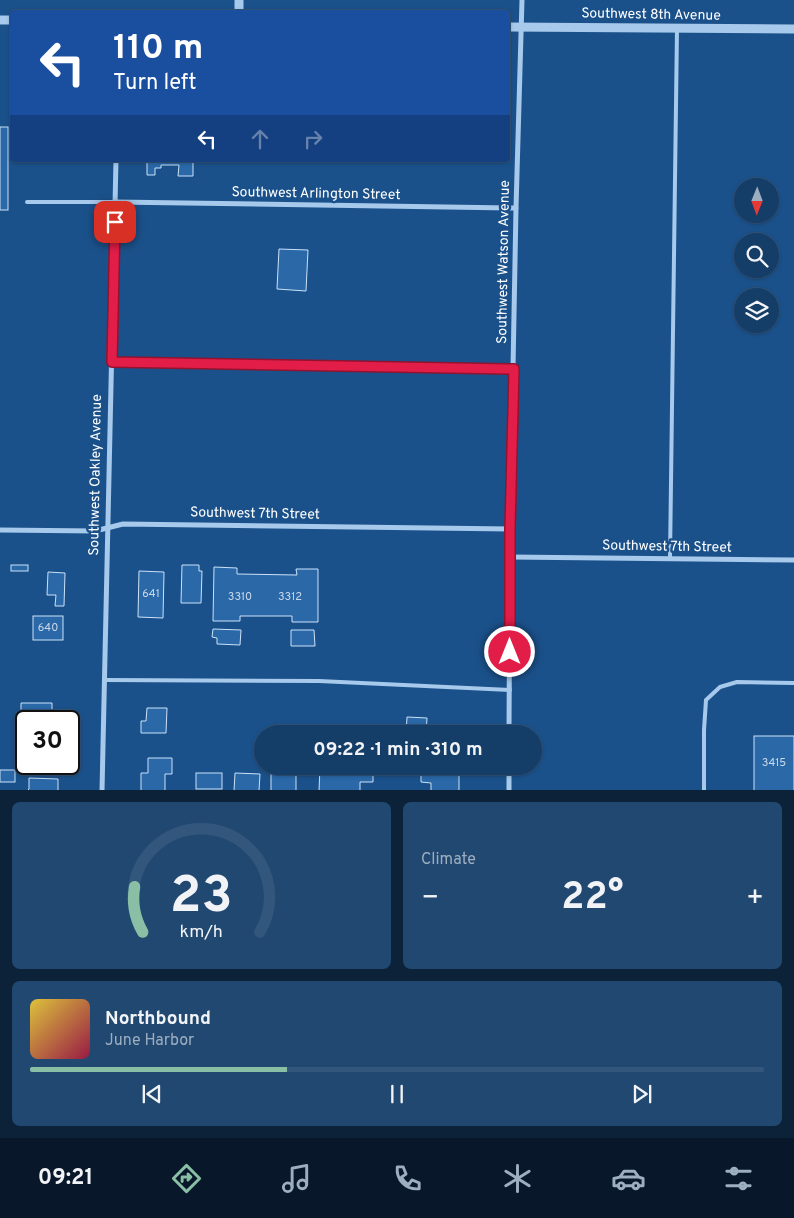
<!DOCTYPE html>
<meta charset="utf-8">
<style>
:root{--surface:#143d68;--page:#214871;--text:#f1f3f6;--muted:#9daec0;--line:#33567c;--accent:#8abfa5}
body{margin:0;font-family:Overpass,sans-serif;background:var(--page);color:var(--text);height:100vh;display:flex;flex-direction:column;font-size:19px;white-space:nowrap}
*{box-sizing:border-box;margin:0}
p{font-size:16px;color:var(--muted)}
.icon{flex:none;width:28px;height:28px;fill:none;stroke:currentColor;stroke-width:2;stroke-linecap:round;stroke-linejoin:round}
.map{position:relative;height:790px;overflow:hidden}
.details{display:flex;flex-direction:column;gap:12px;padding:12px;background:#0b2239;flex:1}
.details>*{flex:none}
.top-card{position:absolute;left:10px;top:10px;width:500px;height:152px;border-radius:5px;box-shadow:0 1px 4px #0004,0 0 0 1px var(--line);background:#1a4fa0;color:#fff;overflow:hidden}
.needle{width:32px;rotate:181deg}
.tools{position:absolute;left:734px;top:178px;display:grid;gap:10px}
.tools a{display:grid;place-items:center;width:45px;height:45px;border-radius:50%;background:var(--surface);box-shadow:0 1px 4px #0004,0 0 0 1px var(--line);font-size:25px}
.speed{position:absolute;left:15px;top:710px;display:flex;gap:10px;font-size:25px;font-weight:700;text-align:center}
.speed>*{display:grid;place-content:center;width:65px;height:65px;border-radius:50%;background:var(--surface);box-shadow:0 1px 4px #0004,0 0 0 1px var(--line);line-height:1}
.speed .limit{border:2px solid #111;border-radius:8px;background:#fff;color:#111}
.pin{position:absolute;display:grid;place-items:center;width:42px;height:42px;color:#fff;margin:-21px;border-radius:10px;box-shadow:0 2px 8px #0006}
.me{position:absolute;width:55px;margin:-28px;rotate:0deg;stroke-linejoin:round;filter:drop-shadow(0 0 4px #0008)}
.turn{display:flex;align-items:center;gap:18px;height:105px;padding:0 20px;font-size:22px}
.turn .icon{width:65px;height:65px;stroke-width:2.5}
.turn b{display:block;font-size:35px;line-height:42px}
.lanes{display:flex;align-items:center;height:48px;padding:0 20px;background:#0003;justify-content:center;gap:25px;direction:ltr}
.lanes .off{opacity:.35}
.big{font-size:38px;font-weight:700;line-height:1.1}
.details .tile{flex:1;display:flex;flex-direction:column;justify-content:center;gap:8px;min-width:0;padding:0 18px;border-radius:8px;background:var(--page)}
.details .dial{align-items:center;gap:0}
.dial svg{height:130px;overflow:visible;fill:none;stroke:var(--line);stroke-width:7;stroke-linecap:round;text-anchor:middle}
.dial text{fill:var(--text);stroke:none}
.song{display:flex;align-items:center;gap:15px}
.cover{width:60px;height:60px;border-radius:8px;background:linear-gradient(135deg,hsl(50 70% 55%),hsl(340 70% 35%))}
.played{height:5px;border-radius:2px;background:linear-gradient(90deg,var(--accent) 35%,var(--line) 35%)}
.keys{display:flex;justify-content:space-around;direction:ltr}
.heat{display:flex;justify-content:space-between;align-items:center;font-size:28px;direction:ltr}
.details .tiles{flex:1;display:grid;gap:12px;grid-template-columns:1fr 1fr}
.tile:last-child{grid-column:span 2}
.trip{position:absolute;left:254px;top:725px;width:288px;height:50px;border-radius:25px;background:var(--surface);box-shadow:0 1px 4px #0004,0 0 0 1px var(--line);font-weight:700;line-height:50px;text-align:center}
.tabs{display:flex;height:80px;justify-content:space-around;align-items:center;background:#08182a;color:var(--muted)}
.tabs .icon{width:35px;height:35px}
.tabs .current{color:var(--accent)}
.tabs b{font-size:22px;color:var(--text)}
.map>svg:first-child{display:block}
</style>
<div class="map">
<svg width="794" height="791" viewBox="0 0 794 791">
<rect width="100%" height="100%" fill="#1b518a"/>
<!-- building -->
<g fill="#2a68a8" stroke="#cbe2f9">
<rect x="0" y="127" width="8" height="83"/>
<path d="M 147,160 L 193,160 L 193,176 L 178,176 L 179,165 L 161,165 L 161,168 L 155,168 L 155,175 L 147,175 Z"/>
<path d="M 279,249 L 308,250 L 306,291 L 277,289 Z"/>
<rect x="11" y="565" width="17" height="6"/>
<path d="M 182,565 L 199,565 L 199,571 L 202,571 L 201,603 L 181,603 Z"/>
<path d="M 214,567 L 237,568 L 237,574 L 297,575 L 296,569 L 318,569 L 318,622 L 292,622 L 292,616 L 240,616 L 240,621 L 213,621 Z"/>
<path d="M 139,571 L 164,572 L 163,618 L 138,617 Z"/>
<path d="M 48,572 L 65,573 L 64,606 L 55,606 L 56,595 L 47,595 Z"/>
<rect x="33" y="616" width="30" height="24"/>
<path d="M 213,629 L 241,630 L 240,645 L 217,644 L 217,638 L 212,637 Z"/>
<path d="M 291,630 L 314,630 L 315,646 L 291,646 Z"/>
<path d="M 21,703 L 52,703 L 52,721 L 26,721 L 26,729 L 21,729 Z"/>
<path d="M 147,708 L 167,708 L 166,733 L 141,733 L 141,721 L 146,721 Z"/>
<path d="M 407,717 L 427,718 L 426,734 L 406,734 Z"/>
<path d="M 376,727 L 399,728 L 399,734 L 376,734 Z"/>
<rect x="754" y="736" width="40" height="55"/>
<rect x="16" y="739" width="10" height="24"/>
<path d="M 148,758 L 172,758 L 172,774 L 165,774 L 165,791 L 141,791 L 141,773 L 148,773 Z"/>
<path d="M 320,766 L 342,766 L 342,769 L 360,770 L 360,766 L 373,766 L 373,782 L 360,782 L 360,791 L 319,791 Z"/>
<path d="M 421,766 L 459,766 L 459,791 L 431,791 L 431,783 L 421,782 Z"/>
<rect x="0" y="770" width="15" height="12"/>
<rect x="196" y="773" width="26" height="16"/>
<path d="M 235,773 L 260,774 L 259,791 L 234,791 Z"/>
<rect x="271" y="774" width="25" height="17"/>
<path d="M 29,778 L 58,779 L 58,791 L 27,791 L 29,789 Z"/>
</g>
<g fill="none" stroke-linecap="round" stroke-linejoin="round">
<!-- service -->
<g stroke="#a6c9ec" stroke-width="4">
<path d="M 27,202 L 115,202"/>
<path d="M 112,362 L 514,369"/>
<path d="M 670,558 L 677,29"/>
<path d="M 105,680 L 319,681 L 510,690"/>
<path d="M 704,791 L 704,730 L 706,700 L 720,687 L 737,682 L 794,683"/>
</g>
<!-- minor -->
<g stroke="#a6c9ec" stroke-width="5">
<path d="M 115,202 L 516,208"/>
<path d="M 0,530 L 95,531 L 123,524 L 510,529"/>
<path d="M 510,557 L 794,560"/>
<path d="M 509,734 L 510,529 L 516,208 L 522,0"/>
<path d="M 102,791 L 116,160"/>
<path d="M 509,791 L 509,766"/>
</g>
<!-- tertiary -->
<g stroke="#a6c9ec" stroke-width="9">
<path d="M 239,12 L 239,0"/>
<path d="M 0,20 L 12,20"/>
<path d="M 508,27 L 794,29"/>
</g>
</g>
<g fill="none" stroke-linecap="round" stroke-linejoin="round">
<!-- route casing -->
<g stroke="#92132f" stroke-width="12">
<path id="route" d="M 115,222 L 112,362 L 514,369 L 510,529 L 510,652"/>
</g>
<!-- route -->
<use href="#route" stroke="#e11d48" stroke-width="9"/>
</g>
<g text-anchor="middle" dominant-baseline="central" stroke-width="5" stroke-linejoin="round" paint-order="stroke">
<!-- number labels -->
<g font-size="11" fill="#cad9e9">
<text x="151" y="594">641</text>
<text x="240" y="597">3310</text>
<text x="290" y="597">3312</text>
<text x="48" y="628">640</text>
<text x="774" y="763">3415</text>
</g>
<!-- street labels -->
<g font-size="14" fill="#fff" stroke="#1b518a">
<text transform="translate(651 15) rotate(1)">Southwest 8th Avenue</text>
<text transform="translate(316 194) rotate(1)">Southwest Arlington Street</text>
<text transform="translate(504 262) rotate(-89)">Southwest Watson Avenue</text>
<text transform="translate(96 475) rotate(-89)">Southwest Oakley Avenue</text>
<text transform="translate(255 514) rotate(1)">Southwest 7th Street</text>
<text transform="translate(667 547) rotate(1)">Southwest 7th Street</text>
</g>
</g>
</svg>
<div class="tools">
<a><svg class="needle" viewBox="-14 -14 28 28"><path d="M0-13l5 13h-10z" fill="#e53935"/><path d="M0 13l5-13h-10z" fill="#9daec0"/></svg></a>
<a><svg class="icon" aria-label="search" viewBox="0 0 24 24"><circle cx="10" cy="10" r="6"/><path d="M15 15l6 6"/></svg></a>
<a><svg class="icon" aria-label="layers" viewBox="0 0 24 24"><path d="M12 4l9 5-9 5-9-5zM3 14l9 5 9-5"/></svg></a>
</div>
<div class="speed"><div class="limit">30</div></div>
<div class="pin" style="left:115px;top:222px;background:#d93025"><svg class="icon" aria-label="arrive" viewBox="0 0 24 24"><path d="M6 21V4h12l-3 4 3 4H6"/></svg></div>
<svg class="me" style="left:510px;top:652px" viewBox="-20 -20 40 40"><circle r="17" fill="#e11d48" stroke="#fff" stroke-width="3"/><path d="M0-11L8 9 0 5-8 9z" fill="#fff"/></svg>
<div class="trip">09:22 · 1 min · 310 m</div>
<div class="top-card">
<div class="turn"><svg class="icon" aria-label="left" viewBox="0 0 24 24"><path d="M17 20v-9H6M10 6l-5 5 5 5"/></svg><div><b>110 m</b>Turn left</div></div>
<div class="lanes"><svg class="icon" aria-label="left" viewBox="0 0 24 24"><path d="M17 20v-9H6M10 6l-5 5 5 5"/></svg><svg class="icon off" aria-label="ahead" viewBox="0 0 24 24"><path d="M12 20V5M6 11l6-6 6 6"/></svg><svg class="icon off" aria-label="right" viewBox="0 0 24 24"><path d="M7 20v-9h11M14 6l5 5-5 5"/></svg></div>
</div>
</div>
<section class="details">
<div class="tiles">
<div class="tile dial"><svg viewBox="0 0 100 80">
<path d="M14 69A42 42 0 1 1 86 69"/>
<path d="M14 69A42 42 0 0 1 9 41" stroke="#8abfa5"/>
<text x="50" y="56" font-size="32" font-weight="700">23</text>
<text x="50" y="72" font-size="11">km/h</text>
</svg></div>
<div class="tile"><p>Climate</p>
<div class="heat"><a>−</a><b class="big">22°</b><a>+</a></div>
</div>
<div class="tile">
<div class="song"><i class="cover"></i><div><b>Northbound</b><p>June Harbor</p></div></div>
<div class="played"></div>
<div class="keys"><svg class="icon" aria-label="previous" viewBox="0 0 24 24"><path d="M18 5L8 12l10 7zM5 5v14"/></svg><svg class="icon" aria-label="pause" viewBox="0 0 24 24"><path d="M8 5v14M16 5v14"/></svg><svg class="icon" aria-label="next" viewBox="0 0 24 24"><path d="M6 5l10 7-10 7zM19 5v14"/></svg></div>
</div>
</div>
</section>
<nav class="tabs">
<b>09:21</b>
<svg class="icon current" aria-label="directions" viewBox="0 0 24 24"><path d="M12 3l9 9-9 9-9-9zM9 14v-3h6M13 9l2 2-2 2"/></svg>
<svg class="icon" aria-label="music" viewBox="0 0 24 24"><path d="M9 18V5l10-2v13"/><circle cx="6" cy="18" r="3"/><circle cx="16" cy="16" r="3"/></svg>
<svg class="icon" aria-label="phone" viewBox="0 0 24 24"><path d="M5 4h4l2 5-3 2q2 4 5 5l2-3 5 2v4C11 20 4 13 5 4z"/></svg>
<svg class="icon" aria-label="climate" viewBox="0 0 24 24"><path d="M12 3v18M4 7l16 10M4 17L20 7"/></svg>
<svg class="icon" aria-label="car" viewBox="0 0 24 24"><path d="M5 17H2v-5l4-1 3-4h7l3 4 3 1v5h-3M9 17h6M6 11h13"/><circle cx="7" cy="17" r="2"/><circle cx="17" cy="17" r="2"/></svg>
<svg class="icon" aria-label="filters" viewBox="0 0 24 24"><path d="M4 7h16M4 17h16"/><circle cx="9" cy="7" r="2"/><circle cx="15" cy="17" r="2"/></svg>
</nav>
